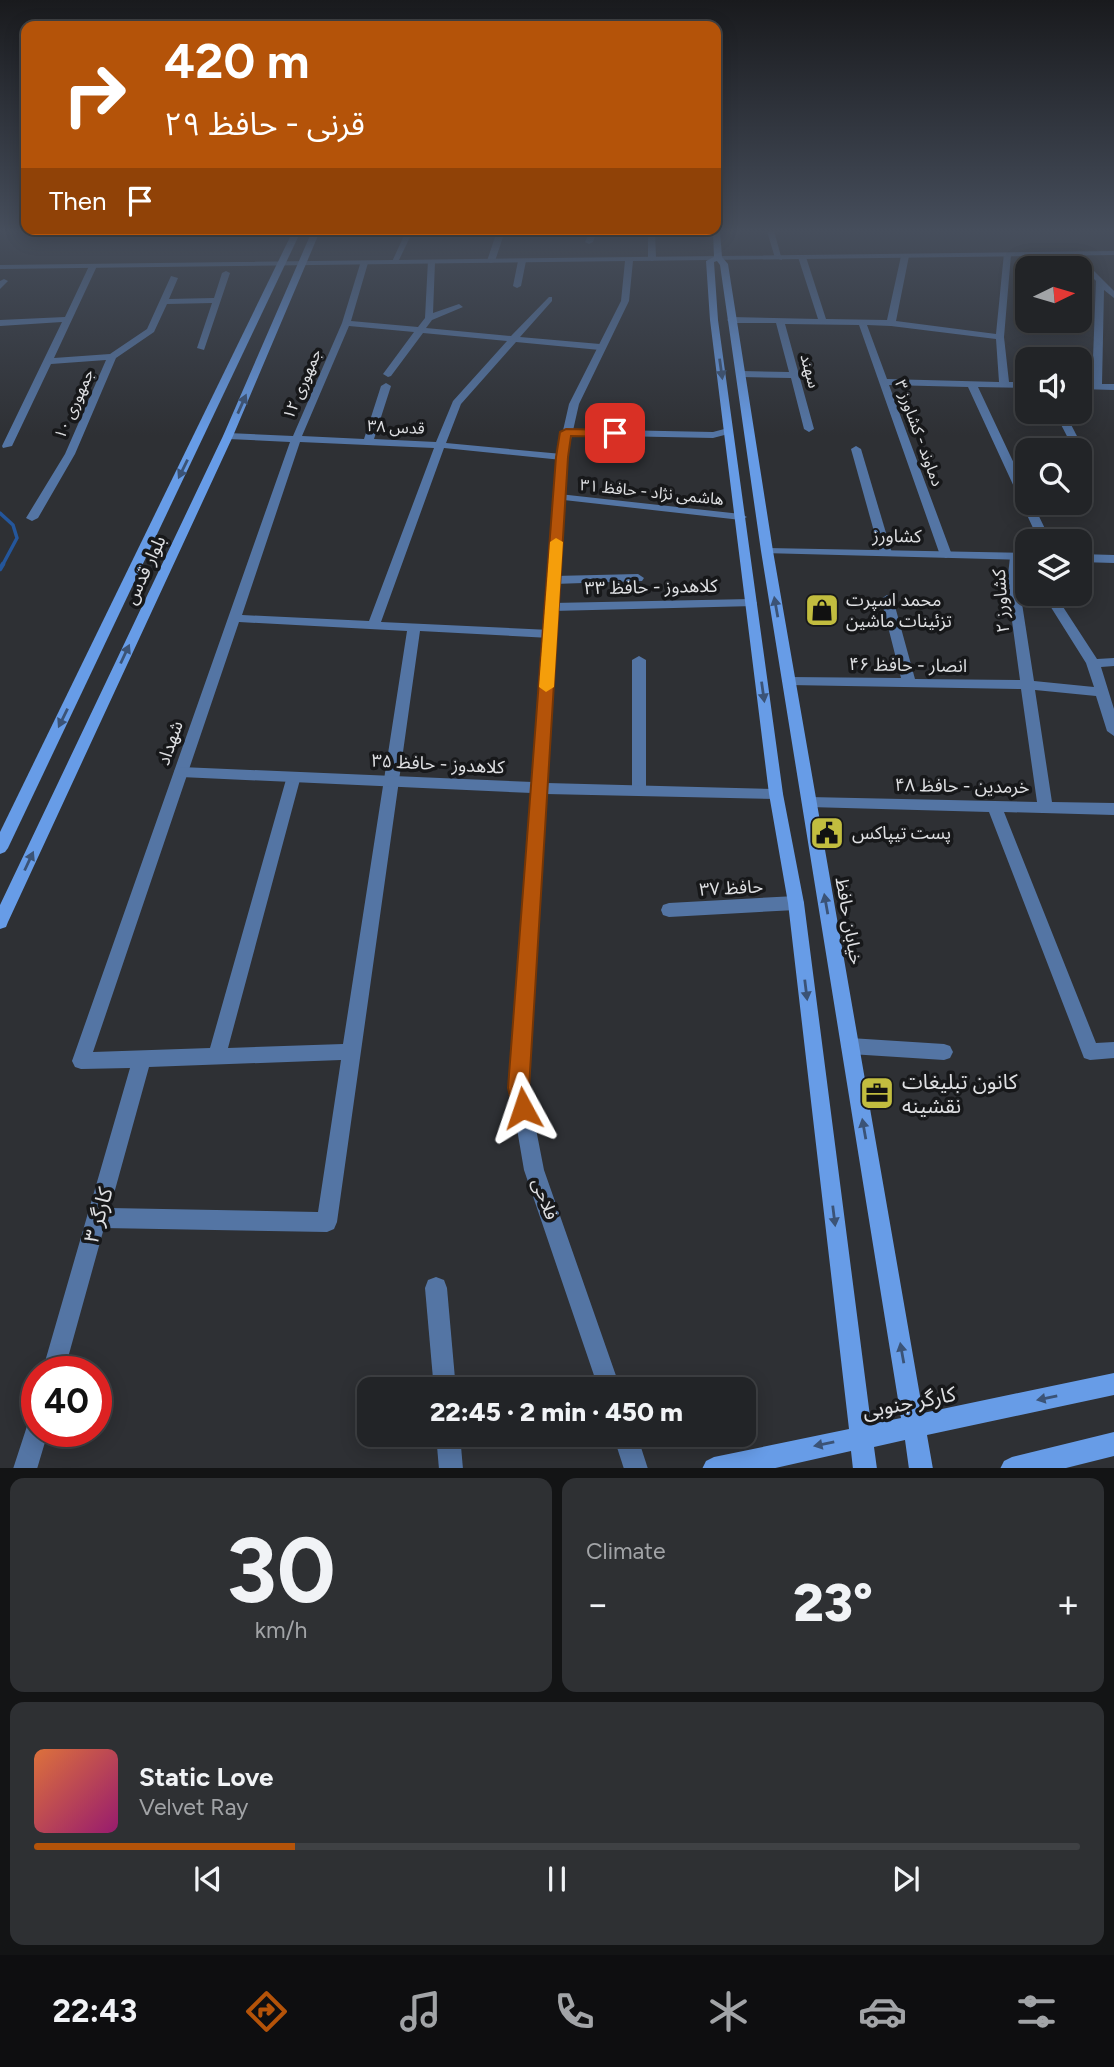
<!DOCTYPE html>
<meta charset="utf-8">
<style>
:root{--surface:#222427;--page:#2e3033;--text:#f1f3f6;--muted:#a2a4a7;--line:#3f4144;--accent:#b45309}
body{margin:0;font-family:Figtree,"Noto Sans Arabic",sans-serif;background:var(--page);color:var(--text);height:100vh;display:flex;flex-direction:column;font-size:26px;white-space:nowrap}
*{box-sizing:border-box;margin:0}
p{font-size:23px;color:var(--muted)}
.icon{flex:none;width:38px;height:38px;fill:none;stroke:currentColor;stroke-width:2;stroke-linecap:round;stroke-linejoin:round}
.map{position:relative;height:1468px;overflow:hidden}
.details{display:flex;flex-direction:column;gap:10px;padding:10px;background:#131415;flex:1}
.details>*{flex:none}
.guide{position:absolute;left:21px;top:21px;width:700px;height:214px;border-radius:14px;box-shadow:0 4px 18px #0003,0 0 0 2px var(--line);background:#b45309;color:#fff;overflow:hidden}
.needle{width:46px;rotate:85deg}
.fabs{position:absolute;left:1015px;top:256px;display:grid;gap:14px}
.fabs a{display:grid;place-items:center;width:77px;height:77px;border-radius:14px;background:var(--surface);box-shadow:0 4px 18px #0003,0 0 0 2px var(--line);font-size:35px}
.speed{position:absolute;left:21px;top:1356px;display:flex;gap:14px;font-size:35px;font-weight:700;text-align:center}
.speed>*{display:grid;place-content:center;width:91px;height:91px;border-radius:50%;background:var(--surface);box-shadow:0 4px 18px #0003,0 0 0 2px var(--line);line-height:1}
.speed .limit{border:10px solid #d22;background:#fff;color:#111}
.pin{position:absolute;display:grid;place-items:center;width:60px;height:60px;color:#fff;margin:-30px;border-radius:14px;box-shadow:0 4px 10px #0006}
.me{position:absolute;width:77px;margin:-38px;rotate:355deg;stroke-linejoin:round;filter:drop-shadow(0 0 5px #0008)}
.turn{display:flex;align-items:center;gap:24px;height:147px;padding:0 28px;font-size:32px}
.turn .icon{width:91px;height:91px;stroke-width:2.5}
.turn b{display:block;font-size:49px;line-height:60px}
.then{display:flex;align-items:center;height:66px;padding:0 28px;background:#0003;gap:14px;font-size:26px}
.big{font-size:52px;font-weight:800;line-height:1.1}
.details .card{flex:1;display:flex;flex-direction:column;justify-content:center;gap:10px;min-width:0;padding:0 24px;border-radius:14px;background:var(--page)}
.details .dial{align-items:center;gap:0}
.dial b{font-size:91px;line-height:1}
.song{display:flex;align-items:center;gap:21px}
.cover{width:84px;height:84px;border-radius:10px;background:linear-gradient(135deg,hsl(20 70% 55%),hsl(320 70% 35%))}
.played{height:7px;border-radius:4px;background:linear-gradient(90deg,var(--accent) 25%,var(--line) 25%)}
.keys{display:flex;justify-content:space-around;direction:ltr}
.heat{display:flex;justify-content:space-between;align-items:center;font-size:38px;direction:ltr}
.details .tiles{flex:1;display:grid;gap:10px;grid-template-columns:1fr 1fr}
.card:last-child{grid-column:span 2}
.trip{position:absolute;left:357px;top:1377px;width:399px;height:70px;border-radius:14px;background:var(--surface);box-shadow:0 4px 18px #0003,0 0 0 2px var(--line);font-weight:800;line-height:70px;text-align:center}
.tab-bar{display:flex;height:112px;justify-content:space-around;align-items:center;background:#0e0e10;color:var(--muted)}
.tab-bar .icon{width:49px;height:49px}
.tab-bar .selected{color:var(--accent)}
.tab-bar b{font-size:32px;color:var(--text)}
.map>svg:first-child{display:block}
</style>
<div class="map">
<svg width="1114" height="1469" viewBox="0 0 1114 1469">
<rect width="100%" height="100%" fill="#2e3034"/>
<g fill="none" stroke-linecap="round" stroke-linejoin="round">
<!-- stream-far1 -->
<path stroke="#24569b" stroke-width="3.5" d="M 0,513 L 13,525 L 17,538 L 2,566"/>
<!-- stream -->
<path stroke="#24569b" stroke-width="4.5" d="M 0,569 L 3,564"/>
<!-- minor -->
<g fill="#5475a4" fill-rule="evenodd">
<path d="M 406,231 L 413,231 L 398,262 L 391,264 Z"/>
<path d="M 497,231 L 505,231 L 495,261 L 491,263 L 487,261 Z"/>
<path d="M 590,231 L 597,231 L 593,242 L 589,244 L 585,242 Z"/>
<path d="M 648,231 L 655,231 L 656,259 L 652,261 L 648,259 Z"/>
<path d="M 767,231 L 774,231 L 782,260 L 775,258 Z"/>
<path d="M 1075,252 L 1114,291 L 1114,298 L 1104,290 L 1102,384 L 1114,384 L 1114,390 L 1080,389 L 1080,383 L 1092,384 L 1096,281 L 1072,256 L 1071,254 Z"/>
<path d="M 1004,253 L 1011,255 L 1004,337 L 1009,382 L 1027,382 L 1027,388 L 978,387 L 1027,491 L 1027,502 L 1032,502 L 1051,541 L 1039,541 L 968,387 L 889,385 L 952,555 L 946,558 L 940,555 L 859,325 L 785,324 L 814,429 L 809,432 L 804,429 L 791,378 L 741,377 L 736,374 L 741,371 L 789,372 L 776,323 L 731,323 L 727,320 L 731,317 L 818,319 L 798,257 L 802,255 L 806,257 L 826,319 L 887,320 L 901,256 L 905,254 L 909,256 L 896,321 L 996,334 ZM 867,325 L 891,326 L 996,339 L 999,382 L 887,379 Z"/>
<path d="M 522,259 L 526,261 L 521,286 L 517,288 L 513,286 L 518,261 Z"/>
<path d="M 428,260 L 435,262 L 433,313 L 459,304 L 463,307 L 432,320 L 426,328 L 511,336 L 549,297 L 552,297 L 552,301 L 520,337 L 600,344 L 604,347 L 600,350 L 516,342 L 461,404 L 446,443 L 562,454 L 567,457 L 562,460 L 444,448 L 381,622 L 550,630 L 556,634 L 550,638 L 420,631 L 337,1222 L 334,1229 L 327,1232 L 104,1228 L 64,1372 L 42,1372 L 130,1068 L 81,1069 L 75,1067 L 72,1061 L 290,442 L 228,439 L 223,436 L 228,433 L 293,436 L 342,323 L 361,261 L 368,263 L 351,321 L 418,327 L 425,318 ZM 349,326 L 414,332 L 383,374 L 388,377 L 391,376 L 423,333 L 507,341 L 453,401 L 436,442 L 374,439 L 391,386 L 386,383 L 381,386 L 364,439 L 302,436 ZM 300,442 L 434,448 L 369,621 L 242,615 ZM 239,622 L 407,631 L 343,1044 L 228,1048 L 301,776 L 299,772 L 289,772 L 287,776 L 210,1048 L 93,1052 ZM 341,1060 L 318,1212 L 110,1208 L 149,1067 Z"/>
<path d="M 90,264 L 97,266 L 54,358 L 110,354 L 147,329 L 171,276 L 178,278 L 169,299 L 214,298 L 222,273 L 226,271 L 230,273 L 204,350 L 197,348 L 212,303 L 167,304 L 154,332 L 116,358 L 75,454 L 38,518 L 32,521 L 26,518 L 65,454 L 106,360 L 51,364 L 12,446 L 3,448 L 2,446 L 62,322 L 0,326 L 0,320 L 65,317 Z"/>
<path d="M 4,279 L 8,281 L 0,289 L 0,281 Z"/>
<path d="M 1054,411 L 1064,411 L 1079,440 L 1078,442 L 1070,442 Z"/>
<path d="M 728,428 L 732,429 L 732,433 L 713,438 L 566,435 L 561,432 L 566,429 L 713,432 Z"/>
<path d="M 856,446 L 861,449 L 892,553 L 890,555 L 886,556 L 880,553 L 851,449 Z"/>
<path d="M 559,494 L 741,514 L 747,517 L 741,520 L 555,499 L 554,497 Z"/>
<path d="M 1016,553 L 1022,557 L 1019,584 L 1034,681 L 1094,687 L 1086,663 L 1042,593 L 1054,593 L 1097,659 L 1114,658 L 1114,666 L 1101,667 L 1114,709 L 1114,736 L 1107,731 L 1096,696 L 1035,690 L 1052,802 L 1114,803 L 1114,815 L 1004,812 L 1096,1043 L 1114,1042 L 1114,1058 L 1090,1060 L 1084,1058 L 989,812 L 809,807 L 804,806 L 802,802 L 804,798 L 809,797 L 1037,802 L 1021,689 L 789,685 L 782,681 L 789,677 L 901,678 L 881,599 L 887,595 L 893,599 L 915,679 L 1020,680 L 1007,584 L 1010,557 Z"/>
<path d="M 638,574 L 644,578 L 642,581 L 554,584 L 548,580 L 554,576 Z"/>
<path d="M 751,599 L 755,600 L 757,603 L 755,606 L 552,611 L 546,607 L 552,603 Z"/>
<path d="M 639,656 L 646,660 L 646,791 L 644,795 L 634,795 L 632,791 L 632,660 Z"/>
<path d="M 796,896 L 802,898 L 804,903 L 802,908 L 796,910 L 669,917 L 663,915 L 661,910 L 663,905 L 669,903 Z"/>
<path d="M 850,1038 L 944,1044 L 950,1046 L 953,1052 L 950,1058 L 944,1060 L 850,1054 L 844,1052 L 841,1046 L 844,1040 Z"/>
<path d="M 436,1277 L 444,1280 L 447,1288 L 456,1390 L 434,1390 L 425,1288 L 428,1280 Z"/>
<path d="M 37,1417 L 37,1432 L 48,1432 L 37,1469 L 13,1469 L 29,1420 Z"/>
<path d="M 436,1435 L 460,1435 L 463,1469 L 439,1469 Z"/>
</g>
<!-- tertiary -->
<g fill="#5475a4" fill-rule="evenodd">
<path d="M 1114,251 L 1114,255 L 633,261 L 629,301 L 579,404 L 567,457 L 547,783 L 776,789 L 781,790 L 783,794 L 781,798 L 776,799 L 546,794 L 528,1088 L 544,1170 L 621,1390 L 599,1390 L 524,1170 L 510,1088 L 532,793 L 181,777 L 176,776 L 174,772 L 176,768 L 181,767 L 533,782 L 557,457 L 569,404 L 621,301 L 625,261 L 0,269 L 0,265 Z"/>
<path d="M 767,548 L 1027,553 L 1027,560 L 763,553 L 763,549 Z"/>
<path d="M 1080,554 L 1114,555 L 1114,563 L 1080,562 Z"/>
<path d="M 613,1435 L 637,1435 L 648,1469 L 624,1469 Z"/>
</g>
<!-- secondary -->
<g fill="#679ce7" fill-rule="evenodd">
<path d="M 293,231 L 301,231 L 8,848 L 5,852 L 0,854 L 0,832 Z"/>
<path d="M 312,231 L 320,231 L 233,436 L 8,922 L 6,927 L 0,929 L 0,905 L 223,436 Z"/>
<path d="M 713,231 L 720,231 L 722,257 L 728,264 L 773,551 L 923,1413 L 1114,1373 L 1114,1395 L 927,1435 L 933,1469 L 909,1469 L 905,1440 L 874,1447 L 877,1469 L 853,1469 L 851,1451 L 771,1469 L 702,1469 L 706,1461 L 714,1457 L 849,1429 L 788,903 L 769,794 L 710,320 L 706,261 L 714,257 ZM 717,261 L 720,265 L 761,551 L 901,1418 L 871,1424 L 804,903 L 783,794 L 718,320 L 714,262 Z"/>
<path d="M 1114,1432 L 1114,1456 L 1062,1469 L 1000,1469 L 1004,1461 L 1012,1457 Z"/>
</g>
</g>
<!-- one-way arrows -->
<defs><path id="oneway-solid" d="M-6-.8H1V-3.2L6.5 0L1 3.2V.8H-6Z" transform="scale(1.75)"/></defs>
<g fill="#3b5376">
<use href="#oneway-solid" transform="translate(721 369) rotate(82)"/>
<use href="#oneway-solid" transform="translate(242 404) rotate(-66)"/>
<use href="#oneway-solid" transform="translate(183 469) rotate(116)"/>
<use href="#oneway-solid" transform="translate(776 607) rotate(-100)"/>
<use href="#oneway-solid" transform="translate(125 654) rotate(-65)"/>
<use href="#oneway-solid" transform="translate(763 692) rotate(82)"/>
<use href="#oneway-solid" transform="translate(63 718) rotate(116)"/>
<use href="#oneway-solid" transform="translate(29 861) rotate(-65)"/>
<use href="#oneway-solid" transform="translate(826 904) rotate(-100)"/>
<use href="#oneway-solid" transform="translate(806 990) rotate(83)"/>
<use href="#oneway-solid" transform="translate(864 1129) rotate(-100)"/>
<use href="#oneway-solid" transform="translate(834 1216) rotate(83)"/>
<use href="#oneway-solid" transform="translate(902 1353) rotate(-100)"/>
<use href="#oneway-solid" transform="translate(1047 1398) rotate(168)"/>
<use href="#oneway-solid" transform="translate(824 1444) rotate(168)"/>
</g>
<!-- sky -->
<linearGradient id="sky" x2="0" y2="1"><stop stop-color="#191a1d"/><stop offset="0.53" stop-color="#464e5c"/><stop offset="1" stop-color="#464e5c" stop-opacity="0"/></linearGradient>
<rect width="1114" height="436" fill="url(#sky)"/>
<!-- route -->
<path fill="#b45309" stroke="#753606" stroke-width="2" d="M 566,429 L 615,430 L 621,433 L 615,437 L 571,436 L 568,457 L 529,1088 L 533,1108 L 530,1116 L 523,1119 L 515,1116 L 508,1088 L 556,457 L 560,432 Z"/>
<!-- slow -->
<path fill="#f59e0b" d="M 556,538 L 563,542 L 554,687 L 546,692 L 539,687 L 550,542 Z"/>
<!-- icons -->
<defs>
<g id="shop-square" transform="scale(1.75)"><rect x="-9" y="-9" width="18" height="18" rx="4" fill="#c2bd3f" stroke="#17181a"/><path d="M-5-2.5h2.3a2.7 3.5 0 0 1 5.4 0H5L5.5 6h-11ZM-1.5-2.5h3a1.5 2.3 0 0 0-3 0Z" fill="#111"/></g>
<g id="civic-square" transform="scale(1.75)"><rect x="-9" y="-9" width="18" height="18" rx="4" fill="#c2bd3f" stroke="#17181a"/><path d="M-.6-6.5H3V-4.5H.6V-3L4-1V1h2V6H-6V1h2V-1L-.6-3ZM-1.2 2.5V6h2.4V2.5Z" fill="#111"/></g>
<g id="office-square" transform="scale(1.75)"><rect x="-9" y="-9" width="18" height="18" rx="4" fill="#c2bd3f" stroke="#17181a"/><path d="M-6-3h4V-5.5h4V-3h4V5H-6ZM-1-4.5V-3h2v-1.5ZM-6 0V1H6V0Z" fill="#111"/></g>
</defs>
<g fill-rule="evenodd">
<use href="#shop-square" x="822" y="610"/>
<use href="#civic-square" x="827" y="833"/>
<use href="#office-square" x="877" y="1093"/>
</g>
<g text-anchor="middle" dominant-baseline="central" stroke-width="7" stroke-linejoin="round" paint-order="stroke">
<!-- far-street labels -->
<g font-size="16" fill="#dfe0e3" stroke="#17181a">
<text transform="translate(810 371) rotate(75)">سهند</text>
<text transform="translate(302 384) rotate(-67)">جمهوری ۱۲</text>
<text transform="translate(74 404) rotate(-66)">جمهوری ۱۰</text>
<text transform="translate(396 427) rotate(3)">قدس ۳۸</text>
<text transform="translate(919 433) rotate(70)">دماوند - کشاورز ۳</text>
<text transform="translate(652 492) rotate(6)">هاشمی نژاد - حافظ ۳۱</text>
</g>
<!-- street labels -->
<g font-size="18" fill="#dfe0e3" stroke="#17181a">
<text transform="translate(897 536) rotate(1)">کشاورز</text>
<text transform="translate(145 570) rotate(-65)">بلوار قدس</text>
<text transform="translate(651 587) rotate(-1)">کلاهدوز - حافظ ۳۳</text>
<text transform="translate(1001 601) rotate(-94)">کشاورز ۲</text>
<text transform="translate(908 665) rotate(1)">انصار - حافظ ۴۶</text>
<text transform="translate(170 743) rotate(-71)">شهداد</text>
<text transform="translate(438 764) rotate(3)">کلاهدوز - حافظ ۳۵</text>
<text transform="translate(962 786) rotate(1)">خرمدین - حافظ ۴۸</text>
<text transform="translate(731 888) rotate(-3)">حافظ ۳۷</text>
<text transform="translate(849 921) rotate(80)">خیابان حافظ</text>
<text transform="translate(545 1199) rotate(70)">فلاحی</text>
</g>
<!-- poi labels -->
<g font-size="18" fill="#dfe0e3" stroke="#17181a" text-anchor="start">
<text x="846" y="600">محمد اسپرت<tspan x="846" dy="21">تزئینات ماشین</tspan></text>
<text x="852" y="833">پست تیپاکس</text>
</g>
<!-- near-poi labels -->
<g font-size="21" fill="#dfe0e3" stroke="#17181a" text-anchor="start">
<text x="902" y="1081">کانون تبلیغات<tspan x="902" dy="24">نقشینه</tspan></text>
</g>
<!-- near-street labels -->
<g font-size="21" fill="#dfe0e3" stroke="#17181a">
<text transform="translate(98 1215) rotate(-74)">کارگر ۳</text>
<text transform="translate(909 1402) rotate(-11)">کارگر جنوبی</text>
</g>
</g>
</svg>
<div class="fabs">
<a><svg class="needle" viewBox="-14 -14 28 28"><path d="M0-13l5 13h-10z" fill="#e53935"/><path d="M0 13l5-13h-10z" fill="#a2a4a7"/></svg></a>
<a><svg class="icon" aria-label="sound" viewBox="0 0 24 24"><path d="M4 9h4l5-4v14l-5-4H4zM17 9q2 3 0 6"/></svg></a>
<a><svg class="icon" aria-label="search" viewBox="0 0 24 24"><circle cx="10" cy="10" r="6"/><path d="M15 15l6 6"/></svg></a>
<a><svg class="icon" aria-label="layers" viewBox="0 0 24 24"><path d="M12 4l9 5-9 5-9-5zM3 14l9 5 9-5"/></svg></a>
</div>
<div class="speed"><div class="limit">40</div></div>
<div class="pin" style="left:615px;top:433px;background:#d93025"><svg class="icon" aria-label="arrive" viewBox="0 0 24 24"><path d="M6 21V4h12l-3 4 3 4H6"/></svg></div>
<svg class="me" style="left:523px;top:1108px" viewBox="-20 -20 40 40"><path d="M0-17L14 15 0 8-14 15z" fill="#b45309" stroke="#fff" stroke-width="4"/></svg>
<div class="trip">22:45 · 2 min · 450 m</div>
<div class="guide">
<div class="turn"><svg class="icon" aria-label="right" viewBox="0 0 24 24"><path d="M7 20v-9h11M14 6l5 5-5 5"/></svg><div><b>420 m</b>قرنی - حافظ ۲۹</div></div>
<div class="then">Then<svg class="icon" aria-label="arrive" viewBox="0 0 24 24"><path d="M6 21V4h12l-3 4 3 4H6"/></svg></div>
</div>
</div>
<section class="details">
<div class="tiles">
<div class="card dial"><b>30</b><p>km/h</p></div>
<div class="card"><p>Climate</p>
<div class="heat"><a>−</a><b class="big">23°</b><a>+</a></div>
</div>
<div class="card">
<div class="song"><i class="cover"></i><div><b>Static Love</b><p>Velvet Ray</p></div></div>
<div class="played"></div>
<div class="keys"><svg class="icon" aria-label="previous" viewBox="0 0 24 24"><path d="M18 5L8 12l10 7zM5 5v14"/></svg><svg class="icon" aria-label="pause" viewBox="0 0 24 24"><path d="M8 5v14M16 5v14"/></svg><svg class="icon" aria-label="next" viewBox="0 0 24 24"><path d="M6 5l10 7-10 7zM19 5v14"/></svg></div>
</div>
</div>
</section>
<nav class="tab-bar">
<b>22:43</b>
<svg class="icon selected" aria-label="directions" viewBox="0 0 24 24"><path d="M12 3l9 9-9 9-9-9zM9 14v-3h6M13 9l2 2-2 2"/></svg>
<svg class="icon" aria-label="music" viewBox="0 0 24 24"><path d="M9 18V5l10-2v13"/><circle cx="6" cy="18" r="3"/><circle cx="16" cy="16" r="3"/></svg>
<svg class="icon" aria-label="phone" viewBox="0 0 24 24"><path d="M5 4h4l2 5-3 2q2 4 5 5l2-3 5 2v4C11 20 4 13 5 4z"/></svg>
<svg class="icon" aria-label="climate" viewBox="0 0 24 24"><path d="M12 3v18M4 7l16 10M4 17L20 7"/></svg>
<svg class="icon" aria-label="car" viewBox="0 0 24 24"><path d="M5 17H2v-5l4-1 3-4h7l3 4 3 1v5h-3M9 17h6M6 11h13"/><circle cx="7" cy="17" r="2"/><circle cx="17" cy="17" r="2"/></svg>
<svg class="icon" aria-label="filters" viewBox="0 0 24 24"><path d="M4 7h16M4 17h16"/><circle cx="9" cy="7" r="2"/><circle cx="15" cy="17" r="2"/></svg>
</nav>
